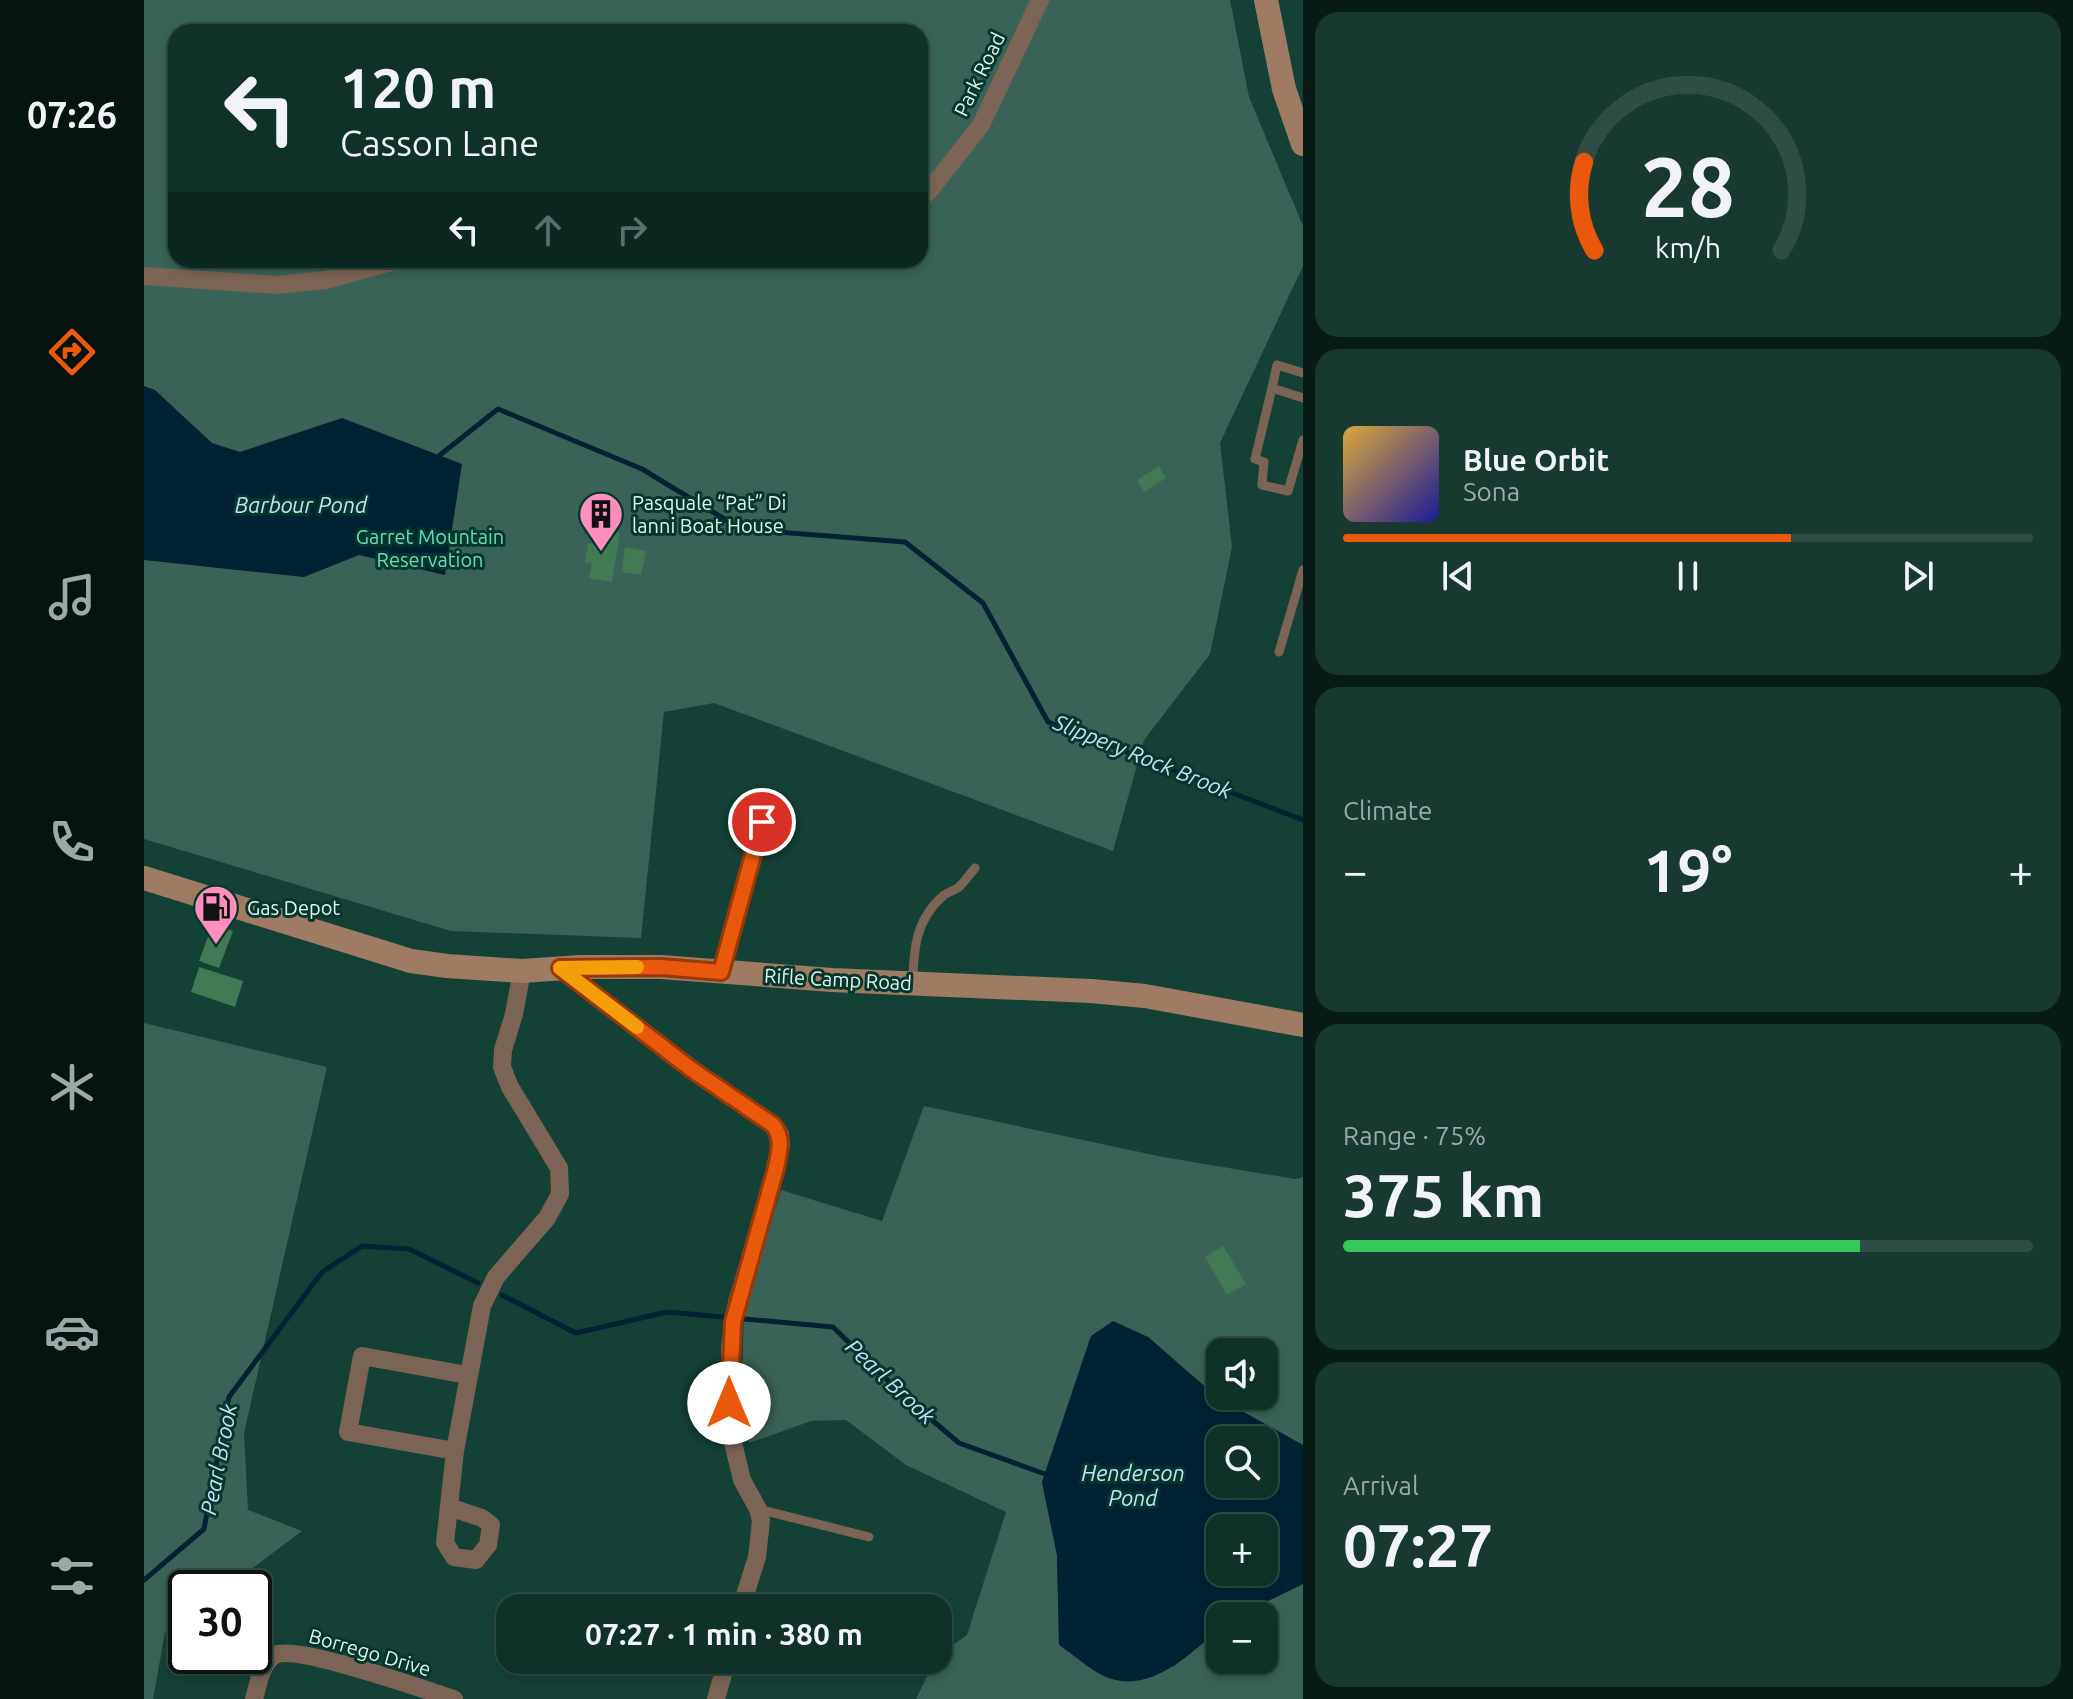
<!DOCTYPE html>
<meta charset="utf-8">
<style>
:root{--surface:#0f3128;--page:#183930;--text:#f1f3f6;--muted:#9ba9a8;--line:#2f4c45;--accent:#ea580c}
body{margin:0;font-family:Ubuntu,sans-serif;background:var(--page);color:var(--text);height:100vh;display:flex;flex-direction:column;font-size:30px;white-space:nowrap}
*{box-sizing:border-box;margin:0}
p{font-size:26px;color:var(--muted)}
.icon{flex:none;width:44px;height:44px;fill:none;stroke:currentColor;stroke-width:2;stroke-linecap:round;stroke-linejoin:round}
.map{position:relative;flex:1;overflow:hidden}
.side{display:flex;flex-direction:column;gap:12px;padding:12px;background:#081b16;width:770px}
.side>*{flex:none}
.guide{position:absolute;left:24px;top:24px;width:760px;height:244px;border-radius:24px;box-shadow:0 4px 12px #0003,0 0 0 2px var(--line);background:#0f3128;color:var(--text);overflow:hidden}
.tools{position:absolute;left:1062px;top:1338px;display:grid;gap:16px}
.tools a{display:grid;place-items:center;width:72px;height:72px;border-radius:16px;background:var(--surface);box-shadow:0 4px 12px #0003,0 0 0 2px var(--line);font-size:40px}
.speed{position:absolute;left:24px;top:1570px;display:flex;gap:16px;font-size:40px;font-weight:700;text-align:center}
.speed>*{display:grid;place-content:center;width:104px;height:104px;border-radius:50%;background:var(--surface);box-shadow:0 4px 12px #0003,0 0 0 2px var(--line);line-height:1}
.speed .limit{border:4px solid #111;border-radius:12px;background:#fff;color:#111}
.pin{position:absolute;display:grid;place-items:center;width:68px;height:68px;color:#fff;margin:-34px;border:4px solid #fff;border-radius:50%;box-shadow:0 2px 8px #0007}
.me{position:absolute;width:88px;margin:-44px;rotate:0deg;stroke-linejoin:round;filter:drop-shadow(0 0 6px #0008)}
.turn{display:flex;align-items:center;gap:28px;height:168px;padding:0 40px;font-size:36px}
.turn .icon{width:104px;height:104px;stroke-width:2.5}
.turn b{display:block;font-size:56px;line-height:68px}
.lanes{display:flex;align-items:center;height:76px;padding:0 40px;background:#0003;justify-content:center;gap:40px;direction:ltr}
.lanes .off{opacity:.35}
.big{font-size:60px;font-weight:700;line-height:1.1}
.side .widget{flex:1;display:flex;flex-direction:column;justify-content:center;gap:12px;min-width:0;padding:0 28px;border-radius:24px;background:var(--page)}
.side .dial{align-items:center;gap:0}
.dial svg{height:208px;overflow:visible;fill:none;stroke:var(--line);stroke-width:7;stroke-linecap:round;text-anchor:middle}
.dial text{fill:var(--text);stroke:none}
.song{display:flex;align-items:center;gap:24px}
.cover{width:96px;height:96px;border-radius:12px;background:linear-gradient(135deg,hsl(40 70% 55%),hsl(240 70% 35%))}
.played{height:8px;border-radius:4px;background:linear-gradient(90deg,var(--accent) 65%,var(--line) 65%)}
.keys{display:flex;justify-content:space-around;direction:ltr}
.heat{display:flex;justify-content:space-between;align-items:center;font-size:44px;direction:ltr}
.charge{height:12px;border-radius:6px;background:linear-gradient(90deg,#34c759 75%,var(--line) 0)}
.trip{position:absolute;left:352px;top:1594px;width:456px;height:80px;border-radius:24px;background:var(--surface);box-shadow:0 4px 12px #0003,0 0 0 2px var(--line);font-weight:700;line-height:80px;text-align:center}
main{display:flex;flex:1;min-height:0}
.tabs{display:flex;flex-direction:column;width:144px;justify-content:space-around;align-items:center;background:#061410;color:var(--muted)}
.tabs .icon{width:56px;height:56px}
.tabs .selected{color:var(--accent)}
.tabs b{font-size:36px;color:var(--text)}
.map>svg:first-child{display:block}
</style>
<main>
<nav class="tabs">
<b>07:26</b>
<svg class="icon selected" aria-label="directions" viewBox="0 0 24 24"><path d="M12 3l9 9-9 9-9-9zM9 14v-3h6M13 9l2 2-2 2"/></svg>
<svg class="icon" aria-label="music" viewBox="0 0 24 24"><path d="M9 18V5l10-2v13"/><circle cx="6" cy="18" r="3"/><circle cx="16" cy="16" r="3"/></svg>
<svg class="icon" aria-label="phone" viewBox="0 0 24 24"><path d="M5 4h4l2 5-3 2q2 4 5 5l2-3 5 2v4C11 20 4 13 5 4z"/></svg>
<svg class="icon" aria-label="climate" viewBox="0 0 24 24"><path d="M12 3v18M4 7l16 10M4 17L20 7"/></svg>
<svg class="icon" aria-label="car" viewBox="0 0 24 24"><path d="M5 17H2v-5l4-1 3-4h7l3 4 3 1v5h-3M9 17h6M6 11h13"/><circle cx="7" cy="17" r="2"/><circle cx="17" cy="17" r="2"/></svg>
<svg class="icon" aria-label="filters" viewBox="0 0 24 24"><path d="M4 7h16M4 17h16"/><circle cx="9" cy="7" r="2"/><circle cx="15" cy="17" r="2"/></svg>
</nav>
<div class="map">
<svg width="1159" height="1699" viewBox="0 0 1159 1699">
<rect width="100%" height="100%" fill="#144136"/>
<!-- green -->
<g fill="#3a6358" fill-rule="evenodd">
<path d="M 0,0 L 1086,0 L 1105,97 L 1159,226 L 1159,266 L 1076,443 L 1088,547 L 1066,654 L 1000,740 L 969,851 L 570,703 L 520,712 L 497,938 L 307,931 L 0,839 ZM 32,32 L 776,32 L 776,260 L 32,260 Z"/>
<path d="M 0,1023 L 183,1067 L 100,1433 L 104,1510 L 158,1531 L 82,1588 L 42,1588 L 42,1617 L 21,1633 L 9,1699 L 0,1699 Z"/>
<path d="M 780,1106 L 1019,1157 L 1151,1179 L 1159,1177 L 1159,1445 L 1074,1398 L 1004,1337 L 947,1336 L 898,1482 L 913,1555 L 915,1645 L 1029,1667 L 1076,1629 L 1076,1660 L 1120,1660 L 1120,1616 L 1093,1616 L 1159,1584 L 1159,1699 L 772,1699 L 791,1660 L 794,1660 L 794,1655 L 823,1635 L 862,1512 L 762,1465 L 702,1420 L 667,1421 L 605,1443 L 597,1410 L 600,1311 L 637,1190 L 738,1221 ZM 1076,1352 L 1120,1352 L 1120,1396 L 1076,1396 Z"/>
</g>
<!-- water -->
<g fill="#002232" fill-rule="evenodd">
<path d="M 0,386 L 11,390 L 68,443 L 96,452 L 198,418 L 318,464 L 301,575 L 215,555 L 160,577 L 0,560 Z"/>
<path d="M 969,1321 L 1004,1337 L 1074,1398 L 1159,1445 L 1159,1584 L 1093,1616 L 1076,1616 L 1076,1629 C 1045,1654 1006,1695 962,1677 C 946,1670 930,1655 915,1645 L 913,1555 L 898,1482 L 947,1336 ZM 1076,1440 L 1120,1440 L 1120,1484 L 1076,1484 ZM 1076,1528 L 1120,1528 L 1120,1572 L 1076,1572 Z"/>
</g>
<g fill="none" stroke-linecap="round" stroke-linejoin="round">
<!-- stream -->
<g stroke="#002232" stroke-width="5">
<path d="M 296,455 L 354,409 L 498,469 L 597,529 L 761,542 L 839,603 L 904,722 L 1159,820"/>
<path d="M 358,1295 L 432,1333 L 523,1312 L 689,1327 L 762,1398 L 815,1443 L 901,1474"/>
<path d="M 0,1580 L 60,1529 L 85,1397 L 178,1272 L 218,1246 L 265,1249 L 334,1283"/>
</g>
</g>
<!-- building -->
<g fill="#417955">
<path d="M 1015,466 L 1022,478 L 1000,492 L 993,480 Z"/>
<path d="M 455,529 L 476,533 L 468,582 L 445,578 L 448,563 L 441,562 L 444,543 L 452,545 Z"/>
<path d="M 481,547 L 502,551 L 497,575 L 478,572 Z"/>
<path d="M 69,923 L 89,931 L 75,968 L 55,961 Z"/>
<path d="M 55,967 L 99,981 L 91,1007 L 47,992 Z"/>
<path d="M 1079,1246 L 1102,1284 L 1083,1295 L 1061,1257 Z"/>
</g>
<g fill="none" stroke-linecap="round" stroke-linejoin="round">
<!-- lane -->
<g stroke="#7b6455" stroke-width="9">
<path d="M 1128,388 L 1133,365 L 1159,373"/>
<path d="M 1159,398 L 1128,388 L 1111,459 L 1120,462 L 1118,485 L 1144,491 L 1159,440"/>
<path d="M 1135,652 L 1159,570"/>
<path d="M 769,983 C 769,950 772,919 799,896 C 803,892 810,891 815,887 C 821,881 826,874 831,868"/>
<path d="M 614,1509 L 725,1537"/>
</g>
<!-- street -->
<g stroke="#7b6455" stroke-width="18">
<path d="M 776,200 L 785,191 L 837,125 L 896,0"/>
<path d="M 0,276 L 132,285 L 182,280 L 254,260"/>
<path d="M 416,968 L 547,1069 L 629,1125 L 636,1134 L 637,1145 L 618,1220 L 593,1302 L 586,1347 L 586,1430 L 598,1480 L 614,1509 L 617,1521 L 613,1557 L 597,1608"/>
<path d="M 577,972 L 618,822"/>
<path d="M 311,1451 L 204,1432 L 218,1356 L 323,1375"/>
<path d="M 305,1507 L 338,1518 L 347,1525 L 344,1545 L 332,1560 L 310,1557 L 301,1543 L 311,1451 L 338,1306 L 352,1277 L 403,1218 L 416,1194 L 415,1168 L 366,1087 L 358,1067 L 359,1050 L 370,1014 L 378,971"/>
<path d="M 110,1699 C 114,1685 117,1663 131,1655 C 152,1644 281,1690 310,1699"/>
<path d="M 572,1699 L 583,1660"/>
</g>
<!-- secondary -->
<g stroke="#a07b64" stroke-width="24">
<path d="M 1122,0 L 1140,89 L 1159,144"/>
<path d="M 0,878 L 267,961 L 303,966 L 378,971 L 436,967 L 517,967 L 688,980 L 947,991 L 1001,996 L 1159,1025"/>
</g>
</g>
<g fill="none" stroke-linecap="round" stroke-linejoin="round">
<!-- route casing -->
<g stroke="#983908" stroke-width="20">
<path id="route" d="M 585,1403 L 589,1322 L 632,1168 C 635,1152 640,1139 629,1125 L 547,1069 L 416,968 L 517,967 L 577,972 L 618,822"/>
</g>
<!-- route -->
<use href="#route" stroke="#ea580c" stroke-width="14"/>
<!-- slow -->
<path stroke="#f59e0b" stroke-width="14" d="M 493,1027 L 416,968 L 493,967"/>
</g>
<!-- icons -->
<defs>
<g id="building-pin" transform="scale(2.3)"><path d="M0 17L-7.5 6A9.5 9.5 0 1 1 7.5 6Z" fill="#fe8ebd" stroke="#06372c"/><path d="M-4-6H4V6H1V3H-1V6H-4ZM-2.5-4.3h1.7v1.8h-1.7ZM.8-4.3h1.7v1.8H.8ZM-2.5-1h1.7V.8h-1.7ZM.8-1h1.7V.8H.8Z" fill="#111"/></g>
<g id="fuel-pin" transform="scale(2.3)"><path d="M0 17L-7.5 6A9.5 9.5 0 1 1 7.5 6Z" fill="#fe8ebd" stroke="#06372c"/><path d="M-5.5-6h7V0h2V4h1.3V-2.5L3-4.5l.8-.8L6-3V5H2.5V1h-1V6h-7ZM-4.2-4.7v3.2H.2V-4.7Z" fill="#111"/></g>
</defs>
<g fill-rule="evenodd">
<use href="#building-pin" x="457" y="514"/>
<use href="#fuel-pin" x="72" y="907"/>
</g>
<g text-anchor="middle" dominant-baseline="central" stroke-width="6" stroke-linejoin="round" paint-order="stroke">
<!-- street labels -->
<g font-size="20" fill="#def6ee" stroke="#06372c">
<text transform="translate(835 74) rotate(-64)">Park Road</text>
<text transform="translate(694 979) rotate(3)">Rifle Camp Road</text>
<text transform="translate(226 1652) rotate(16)">Borrego Drive</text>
</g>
<!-- poi labels -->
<g font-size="20" fill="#def6ee" stroke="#06372c" text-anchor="start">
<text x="488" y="502">Pasquale “Pat” Di<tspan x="488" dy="23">lanni Boat House</tspan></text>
<text x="103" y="907">Gas Depot</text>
</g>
<!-- park labels -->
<g font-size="20" fill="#68dbbe" stroke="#06372c">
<text x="286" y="536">Garret Mountain<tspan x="286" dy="23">Reservation</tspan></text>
</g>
<!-- water labels -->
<g font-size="22" font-style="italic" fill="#c1e3f7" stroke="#06372c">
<text x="157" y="504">Barbour Pond</text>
<text transform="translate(999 756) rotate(22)">Slippery Rock Brook</text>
<text transform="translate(747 1381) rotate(43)">Pearl Brook</text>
<text transform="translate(74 1459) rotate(-79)">Pearl Brook</text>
<text x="989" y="1472">Henderson<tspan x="989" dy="25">Pond</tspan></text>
</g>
</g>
</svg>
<div class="tools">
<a><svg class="icon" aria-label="sound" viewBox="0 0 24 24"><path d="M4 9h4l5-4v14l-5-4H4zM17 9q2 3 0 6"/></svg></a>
<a><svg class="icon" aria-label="search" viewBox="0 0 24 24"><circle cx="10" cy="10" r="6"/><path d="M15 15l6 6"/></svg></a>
<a>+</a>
<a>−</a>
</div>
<div class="speed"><div class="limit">30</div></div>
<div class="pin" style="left:618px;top:822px;background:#d93025"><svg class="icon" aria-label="arrive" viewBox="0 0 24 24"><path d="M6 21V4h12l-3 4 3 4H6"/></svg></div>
<svg class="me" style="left:585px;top:1403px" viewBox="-20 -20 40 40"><circle r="19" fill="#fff"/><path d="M0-13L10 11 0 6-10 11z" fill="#ea580c"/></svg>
<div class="trip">07:27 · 1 min · 380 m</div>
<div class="guide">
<div class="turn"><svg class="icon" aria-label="left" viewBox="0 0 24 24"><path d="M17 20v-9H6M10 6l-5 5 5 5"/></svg><div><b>120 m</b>Casson Lane</div></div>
<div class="lanes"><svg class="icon" aria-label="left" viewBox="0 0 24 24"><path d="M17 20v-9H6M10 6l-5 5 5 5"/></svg><svg class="icon off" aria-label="ahead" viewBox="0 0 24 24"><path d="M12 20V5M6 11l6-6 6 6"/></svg><svg class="icon off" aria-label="right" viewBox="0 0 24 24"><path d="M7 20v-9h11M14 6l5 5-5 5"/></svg></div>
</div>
</div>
<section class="side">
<div class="widget dial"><svg viewBox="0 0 100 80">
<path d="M14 69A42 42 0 1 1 86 69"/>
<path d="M14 69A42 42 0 0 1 10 35" stroke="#ea580c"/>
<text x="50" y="56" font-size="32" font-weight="700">28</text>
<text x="50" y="72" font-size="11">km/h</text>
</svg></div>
<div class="widget">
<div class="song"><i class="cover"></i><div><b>Blue Orbit</b><p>Sona</p></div></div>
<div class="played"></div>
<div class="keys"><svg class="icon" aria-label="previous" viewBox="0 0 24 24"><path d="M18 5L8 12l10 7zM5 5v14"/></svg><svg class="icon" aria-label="pause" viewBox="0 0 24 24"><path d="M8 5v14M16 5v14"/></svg><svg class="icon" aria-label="next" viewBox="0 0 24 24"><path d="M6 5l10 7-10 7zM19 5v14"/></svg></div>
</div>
<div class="widget"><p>Climate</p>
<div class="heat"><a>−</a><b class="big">19°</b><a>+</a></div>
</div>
<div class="widget"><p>Range · 75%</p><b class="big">375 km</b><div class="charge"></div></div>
<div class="widget"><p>Arrival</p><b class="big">07:27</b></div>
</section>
</main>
